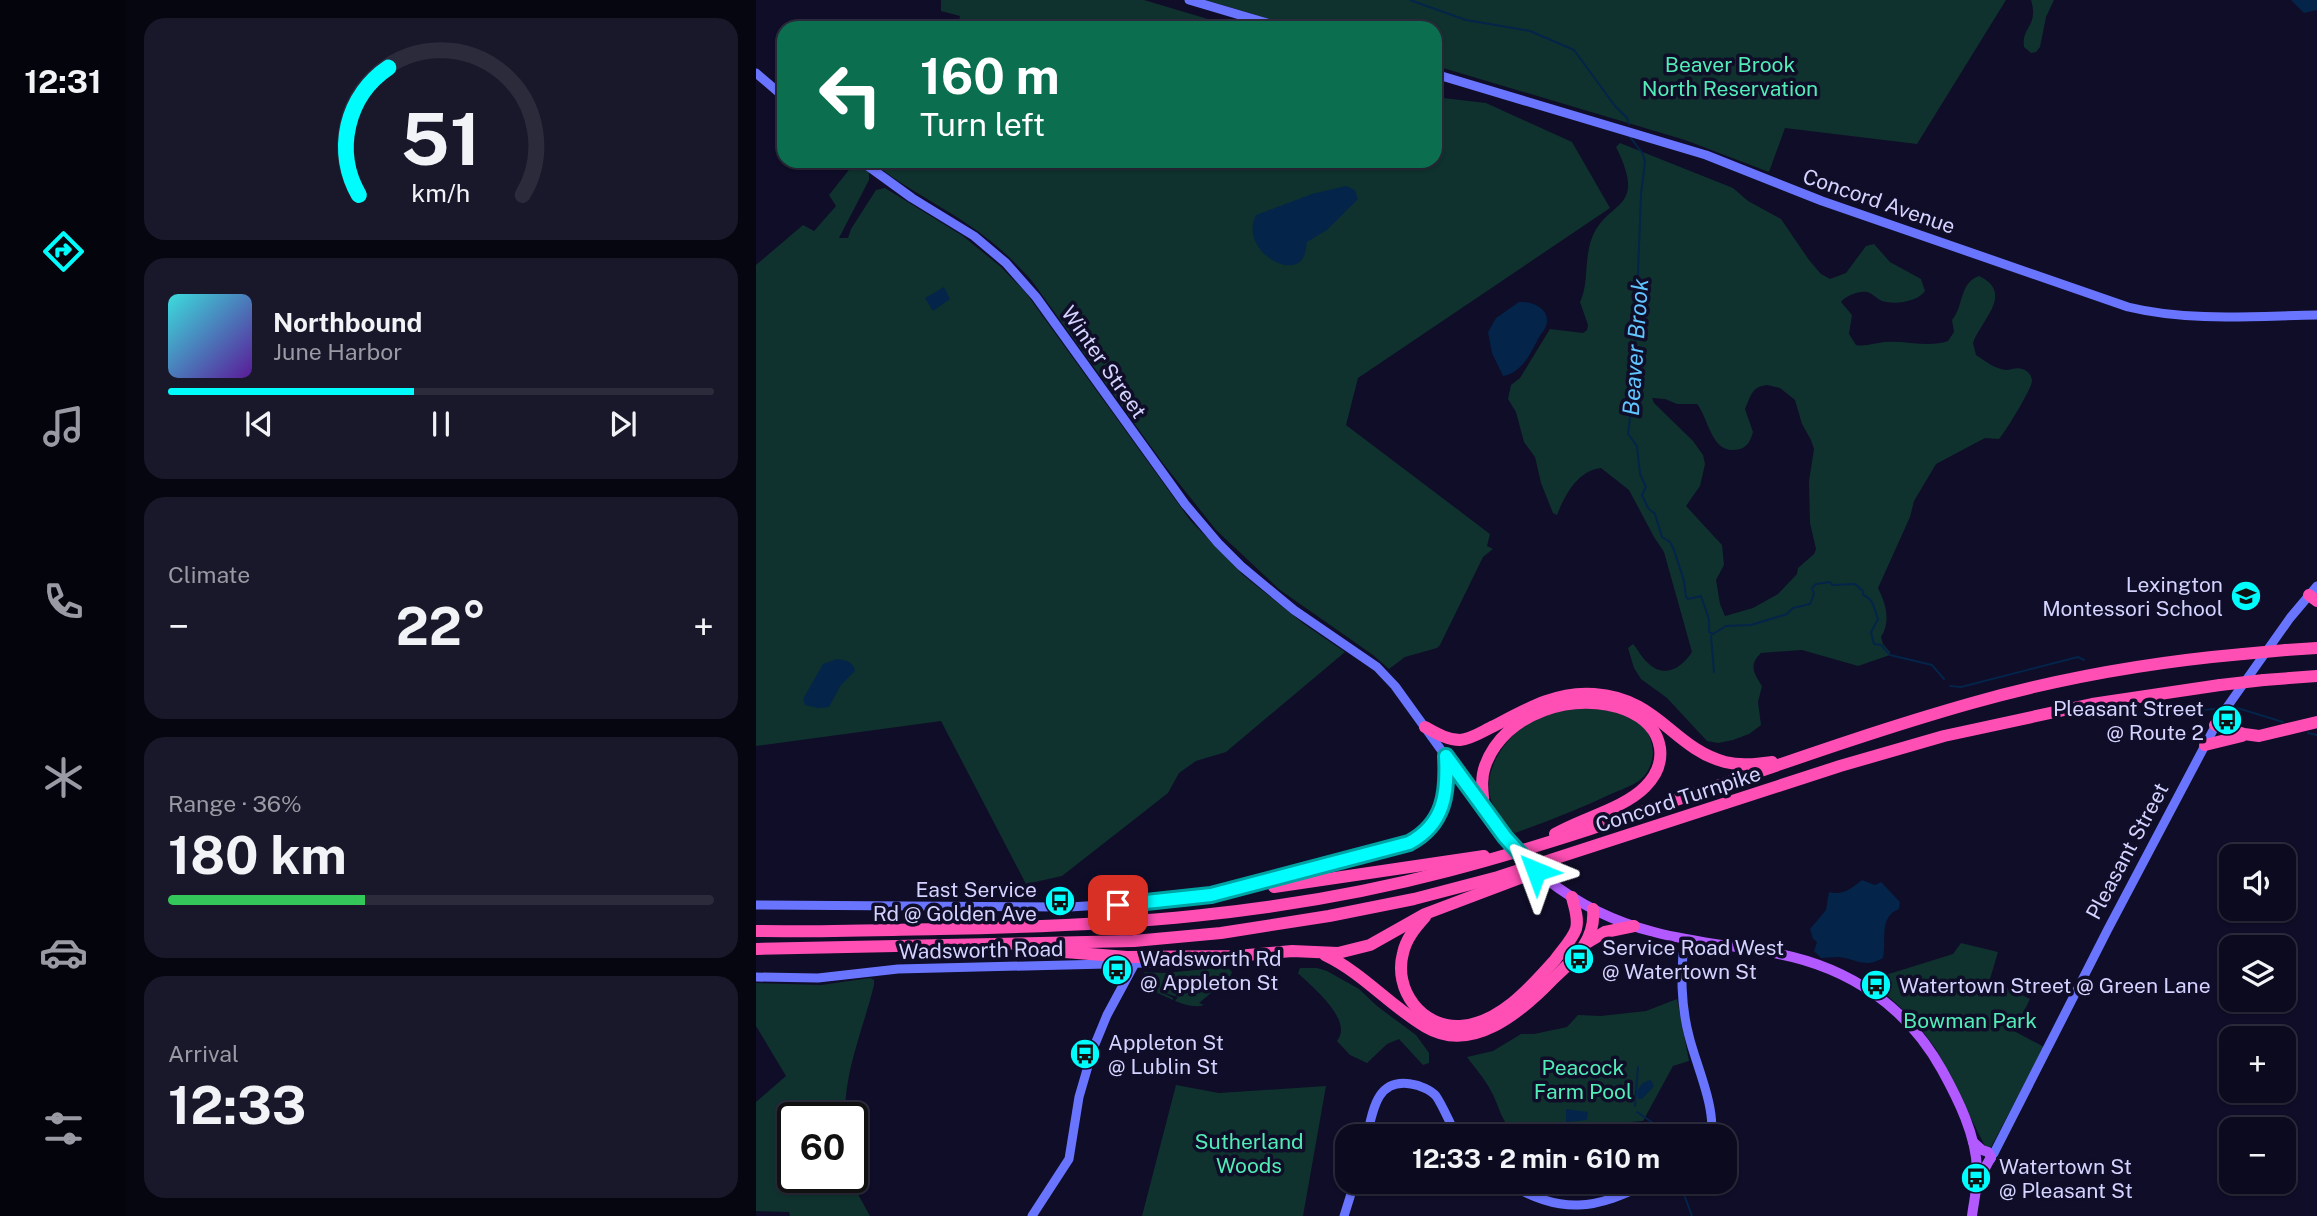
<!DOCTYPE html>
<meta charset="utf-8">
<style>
:root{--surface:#0b0a1e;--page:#19182b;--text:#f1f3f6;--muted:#9a9aa4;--line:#2b2b3c;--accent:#00fdfe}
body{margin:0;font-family:"Public Sans",sans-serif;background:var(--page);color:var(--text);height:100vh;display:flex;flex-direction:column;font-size:26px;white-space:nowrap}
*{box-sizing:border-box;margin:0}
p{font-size:23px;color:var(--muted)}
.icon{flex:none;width:38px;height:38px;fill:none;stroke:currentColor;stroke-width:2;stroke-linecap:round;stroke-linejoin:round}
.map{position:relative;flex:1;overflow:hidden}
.drawer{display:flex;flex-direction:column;gap:18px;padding:18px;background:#060610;width:630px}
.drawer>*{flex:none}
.top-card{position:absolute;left:21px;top:21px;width:665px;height:147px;border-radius:21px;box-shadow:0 2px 5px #0004,0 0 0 2px var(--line);background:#0b6e4f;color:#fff;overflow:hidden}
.controls{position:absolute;left:1463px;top:844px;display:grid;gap:14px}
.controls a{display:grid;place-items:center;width:77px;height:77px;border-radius:14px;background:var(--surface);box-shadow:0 2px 5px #0004,0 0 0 2px var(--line);font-size:35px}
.speed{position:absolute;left:21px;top:1102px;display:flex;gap:14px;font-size:35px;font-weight:700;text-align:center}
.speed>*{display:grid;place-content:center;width:91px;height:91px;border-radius:50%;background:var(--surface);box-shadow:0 2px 5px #0004,0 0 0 2px var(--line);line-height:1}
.speed .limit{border:4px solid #111;border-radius:10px;background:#fff;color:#111}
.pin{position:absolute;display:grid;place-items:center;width:60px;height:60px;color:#fff;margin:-30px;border-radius:14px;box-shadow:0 4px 10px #0006}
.me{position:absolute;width:77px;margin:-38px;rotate:316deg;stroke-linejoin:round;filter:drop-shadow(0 0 5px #0008)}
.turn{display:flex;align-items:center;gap:24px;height:147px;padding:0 28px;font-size:32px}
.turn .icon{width:91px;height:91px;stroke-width:2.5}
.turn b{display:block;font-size:49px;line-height:60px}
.big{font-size:52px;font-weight:700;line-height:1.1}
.drawer .tile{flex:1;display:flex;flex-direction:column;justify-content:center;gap:10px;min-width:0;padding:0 24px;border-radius:21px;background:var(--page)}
.drawer .dial{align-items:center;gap:0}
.dial svg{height:182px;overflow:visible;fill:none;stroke:var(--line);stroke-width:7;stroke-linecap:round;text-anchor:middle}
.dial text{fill:var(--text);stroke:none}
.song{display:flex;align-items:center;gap:21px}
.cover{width:84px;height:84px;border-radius:10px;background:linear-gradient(135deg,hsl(180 70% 55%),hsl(270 70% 35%))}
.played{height:7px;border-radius:4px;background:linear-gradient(90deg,var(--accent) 45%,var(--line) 45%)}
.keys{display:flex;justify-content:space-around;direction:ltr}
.heat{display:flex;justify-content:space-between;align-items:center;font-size:38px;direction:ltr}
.charge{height:10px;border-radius:5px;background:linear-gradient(90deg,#34c759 36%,var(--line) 0)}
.trip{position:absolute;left:579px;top:1124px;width:402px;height:70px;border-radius:21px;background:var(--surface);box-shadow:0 2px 5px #0004,0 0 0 2px var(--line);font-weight:700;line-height:70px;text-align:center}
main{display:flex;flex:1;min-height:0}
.menu{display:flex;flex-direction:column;width:126px;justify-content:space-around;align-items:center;background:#04040c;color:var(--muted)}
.menu .icon{width:49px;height:49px}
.menu .current{color:var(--accent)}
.menu b{font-size:32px;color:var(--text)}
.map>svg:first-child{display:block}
</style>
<main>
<nav class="menu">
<b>12:31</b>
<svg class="icon current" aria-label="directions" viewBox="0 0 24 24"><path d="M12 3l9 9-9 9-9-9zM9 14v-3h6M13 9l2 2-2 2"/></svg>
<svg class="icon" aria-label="music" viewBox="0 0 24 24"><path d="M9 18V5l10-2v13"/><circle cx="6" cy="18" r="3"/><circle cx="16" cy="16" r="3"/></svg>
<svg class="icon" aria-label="phone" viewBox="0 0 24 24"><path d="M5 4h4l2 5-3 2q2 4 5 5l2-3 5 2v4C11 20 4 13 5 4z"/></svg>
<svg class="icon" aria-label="climate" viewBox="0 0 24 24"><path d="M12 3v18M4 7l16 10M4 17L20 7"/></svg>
<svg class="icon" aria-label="car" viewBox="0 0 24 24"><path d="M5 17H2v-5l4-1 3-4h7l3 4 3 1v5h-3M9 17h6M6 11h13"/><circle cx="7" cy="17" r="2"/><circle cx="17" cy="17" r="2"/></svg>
<svg class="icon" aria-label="filters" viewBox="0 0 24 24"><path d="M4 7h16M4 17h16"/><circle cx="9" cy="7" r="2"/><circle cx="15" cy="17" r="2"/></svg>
</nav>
<section class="drawer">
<div class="tile dial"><svg viewBox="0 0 100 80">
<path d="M14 69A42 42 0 1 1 86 69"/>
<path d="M14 69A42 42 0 0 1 27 13" stroke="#00fdfe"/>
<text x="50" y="56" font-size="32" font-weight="700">51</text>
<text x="50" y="72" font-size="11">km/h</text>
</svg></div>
<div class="tile">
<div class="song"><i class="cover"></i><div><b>Northbound</b><p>June Harbor</p></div></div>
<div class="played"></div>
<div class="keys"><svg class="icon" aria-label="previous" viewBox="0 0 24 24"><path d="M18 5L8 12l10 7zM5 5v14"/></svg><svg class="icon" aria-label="pause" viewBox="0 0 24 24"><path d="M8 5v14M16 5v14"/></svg><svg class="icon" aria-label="next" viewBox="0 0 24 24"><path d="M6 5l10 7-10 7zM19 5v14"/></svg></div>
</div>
<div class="tile"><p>Climate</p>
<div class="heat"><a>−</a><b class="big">22°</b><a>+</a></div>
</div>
<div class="tile"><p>Range · 36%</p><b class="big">180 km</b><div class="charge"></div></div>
<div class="tile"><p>Arrival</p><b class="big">12:33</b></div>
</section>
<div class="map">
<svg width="1561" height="1216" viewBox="0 0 1561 1216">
<rect width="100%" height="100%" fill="#0f0d28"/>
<!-- green -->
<g fill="#0f322e" fill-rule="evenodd">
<path d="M 185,0 L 388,0 L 482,28 L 195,28 L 202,26 L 204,16 L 185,11 Z"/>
<path d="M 450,0 L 1250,0 L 1161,144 L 1029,128 L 1013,172 L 929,140 L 687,68 L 686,71 L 679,68 L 679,28 L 544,28 Z"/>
<path d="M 1275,0 L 1298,0 L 1290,17 L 1284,47 L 1280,52 L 1275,53 L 1268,47 C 1265,26 1283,27 1275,0 Z"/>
<path d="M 679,97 L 730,103 L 816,142 L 854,208 L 602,378 L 590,425 L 734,534 L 731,546 L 737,549 L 727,557 L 684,645 L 681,648 L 649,657 L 633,669 L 617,655 L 524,590 L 460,530 L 406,462 L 276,281 C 264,268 252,255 237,243 C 201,213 157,194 120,165 L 120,161 L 679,161 Z"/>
<path d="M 864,143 L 977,188 L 992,201 L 1025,219 L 1053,260 L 1065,274 L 1074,279 L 1090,273 L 1110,246 L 1118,244 L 1134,262 L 1165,279 L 1169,291 C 1161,302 1139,305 1126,301 C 1121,299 1116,293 1111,292 C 1102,291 1090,296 1085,302 L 1096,315 L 1093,334 L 1100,345 C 1110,347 1118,343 1128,342 C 1150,340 1172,348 1192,341 L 1198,332 L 1196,320 C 1208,306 1203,283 1223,276 C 1259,293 1225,320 1217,343 L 1220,355 C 1229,361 1239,369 1250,370 C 1255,370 1261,367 1266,369 C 1271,370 1276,375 1276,381 C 1276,388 1250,431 1243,439 L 1229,438 L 1180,464 L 1158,501 L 1154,517 L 1122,588 C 1130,604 1135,621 1125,637 L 1127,644 L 1134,652 L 1134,655 L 1102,666 L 1046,650 L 1005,653 C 993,665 997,672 1006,686 L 1002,702 L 1005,725 L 993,734 L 977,740 L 962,743 L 951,741 L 911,698 L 885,679 L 878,668 L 872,648 L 877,644 C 882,650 886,658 892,663 C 908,679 926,668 936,652 L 908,552 L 898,537 L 873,490 L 845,468 C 821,471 809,495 801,515 L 797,513 L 785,483 L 779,457 L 768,442 L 760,412 L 752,399 L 755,385 L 764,378 L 794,329 L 827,333 L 831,330 L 832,325 L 824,302 C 832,285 829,266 833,248 C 844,196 895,217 860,147 ZM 1011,385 L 1024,388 L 1039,400 L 1046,424 L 1055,440 L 1058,449 L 1053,481 L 1054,523 L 1060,549 L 1058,554 L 1042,568 L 1041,574 L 1022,594 L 997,608 L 969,616 L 964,604 L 960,580 L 968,565 L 966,545 L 930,506 L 944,486 L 949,464 L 947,455 L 937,441 L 898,403 L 896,398 L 909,399 L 921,404 L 941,404 C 953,418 955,457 984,449 C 992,447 995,439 997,432 L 989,409 C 995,396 995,387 1011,385 Z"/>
<path d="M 100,161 L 113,172 L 113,180 L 83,238 L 92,238 L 95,229 L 120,190 L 129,188 L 207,236 L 245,267 L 270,293 L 434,520 L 487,575 L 548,624 L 589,652 L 470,752 L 440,761 L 423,773 L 412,793 L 306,876 L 270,884 L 185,721 L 0,746 L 0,265 L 47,225 L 58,231 L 80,206 L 73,195 Z"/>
<path d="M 818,707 C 850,710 895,710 897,752 C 897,762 892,774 884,780 C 876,786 864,790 855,794 C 824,809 792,821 759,833 C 748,828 745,819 739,809 C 718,772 756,726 790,713 C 799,710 809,709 818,707 Z"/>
<path d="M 1205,943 L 1242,952 L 1234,979 L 1274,999 L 1258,1031 L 1288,1047 L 1234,1149 L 1230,1148 L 1180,1049 L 1158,1020 L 1119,984 L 1123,977 L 1197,954 Z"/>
<path d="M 471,967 L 476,972 L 474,977 L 443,1003 L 448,1005 C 439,1008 429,1005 419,1001 L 422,997 L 405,992 L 417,998 L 417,1000 L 386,986 L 384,981 L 389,972 L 408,973 Z"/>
<path d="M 544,968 L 561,968 L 571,971 L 603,989 L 621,1006 L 660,1035 L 673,1053 L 673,1063 L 667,1065 L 643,1039 L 631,1044 L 611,1063 L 594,1055 L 581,1041 C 598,1020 556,987 542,973 Z"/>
<path d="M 114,978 L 118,980 L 118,985 C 107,1030 88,1071 89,1118 L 37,1118 L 37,1178 L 89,1178 L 89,1181 L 98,1187 L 114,1216 L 34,1216 L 33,1212 L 0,1211 L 0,1102 L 30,1076 L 0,1026 L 0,983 L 65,985 Z"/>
<path d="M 921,999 L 933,1061 L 917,1066 L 887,1121 L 861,1123 L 850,1136 L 761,1136 C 743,1119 745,1109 735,1091 C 729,1079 719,1068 711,1057 L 737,1051 L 765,1034 L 778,1034 L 811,1027 L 822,1015 L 845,1016 L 890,1011 Z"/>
<path d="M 420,1085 L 463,1093 L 570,1086 L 547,1216 L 386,1216 Z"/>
</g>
<!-- water -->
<g fill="#042449">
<path d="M 1535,0 L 1561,0 L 1561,10 L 1548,13 Z"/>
<path d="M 590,186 L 599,190 L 602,199 L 571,230 L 551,242 C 550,247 550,253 547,258 C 534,280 483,248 500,215 L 556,194 Z"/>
<path d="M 188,287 L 194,299 L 177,311 L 169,298 Z"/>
<path d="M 763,302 C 774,301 792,307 791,321 C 791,329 784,334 781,341 C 774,355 764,374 747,376 L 736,353 L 732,332 L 740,318 Z"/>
<path d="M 81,659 C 89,660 98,662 99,671 L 85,685 L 73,707 L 62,708 L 49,705 L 47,699 L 67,664 Z"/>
<path d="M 1106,880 L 1119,885 L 1125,882 L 1144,902 L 1143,909 C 1122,917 1131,941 1127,958 C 1108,969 1101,959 1083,957 C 1077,957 1071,958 1065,958 L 1058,951 L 1061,942 L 1057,939 L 1054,929 L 1070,910 L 1073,892 C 1086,896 1096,888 1106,880 Z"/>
<path d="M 895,1080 L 898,1086 L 886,1099 L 882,1099 C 880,1088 885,1082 895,1080 Z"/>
<path d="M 810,1109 L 832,1112 L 831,1120 L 810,1122 Z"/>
</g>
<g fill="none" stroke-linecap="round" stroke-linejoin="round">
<!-- stream -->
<g stroke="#042449" stroke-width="2">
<path d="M 654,0 L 710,20 L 774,31 L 818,50 L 859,106 L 871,118 L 873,124"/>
<path d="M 874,137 L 887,154 L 889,162 L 885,194 L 879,352 L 881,362 L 872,434 L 881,446 L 884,474 L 890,487 L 886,495 L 892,508 L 899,514 L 906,537 L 914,542 L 918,550 L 928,581 L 930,597 L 932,599 L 945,596 L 953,619 L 953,632 L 957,634 L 970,626 L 995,625 L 1031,614 L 1037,608 L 1054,604 L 1058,594 L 1056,588 L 1060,584 L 1074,582 L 1076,585 L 1099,584 L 1107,591 L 1107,595 C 1118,599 1118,609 1122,619 L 1115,632 L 1118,644 L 1125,645 L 1134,655 L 1176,665 L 1188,679"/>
<path d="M 955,636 L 958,672"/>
<path d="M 1194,686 L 1205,687 L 1322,657 L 1328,660"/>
<path d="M 1478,707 L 1527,722"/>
<path d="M 1383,714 L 1396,715 L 1458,709"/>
<path d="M 1552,733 L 1561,735"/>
<path d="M 879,1106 L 882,1067"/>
<path d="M 881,1112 L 897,1123 L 903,1136"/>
<path d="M 923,1181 L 936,1216"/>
</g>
<!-- secondary -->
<g stroke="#6a75ff" stroke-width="9">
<path d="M 433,0 L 528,28"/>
<path d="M 0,73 L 28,97"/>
<path d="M 679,74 L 950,155 L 1066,201 L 1372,307 C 1434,322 1498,316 1561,315"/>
<path d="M 105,161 L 156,198 L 218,236 L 250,263 L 280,297 L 429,504 L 462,543 L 485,566 L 538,610 L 621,667 L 639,686 L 727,808"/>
<path d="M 0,905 L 314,907 L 407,901 L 455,895"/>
<path d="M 929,939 C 924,970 925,1006 933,1036 C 940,1065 960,1107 955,1136"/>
<path d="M 0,977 L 62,978 L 142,969 L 431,962"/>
<path d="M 611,1136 C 617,1110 621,1078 655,1084 C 663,1085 675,1090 680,1096 C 687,1106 694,1124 701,1136"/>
<path d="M 1235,1159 L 1352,929 L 1464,717 L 1534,618 L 1561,586"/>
<path d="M 747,1181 C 808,1216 837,1210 897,1181"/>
<path d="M 276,1216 L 313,1159 L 323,1097 L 337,1049 L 351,1015 L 378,965"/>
<path d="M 588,1216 L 599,1181"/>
</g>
<!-- primary -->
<g stroke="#b25aff" stroke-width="10">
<path d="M 728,809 L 749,837"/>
<path d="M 789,878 C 822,904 858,922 898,932 C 939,943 982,946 1023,954 C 1094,968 1151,1007 1186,1070 C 1202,1099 1220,1135 1221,1169 C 1222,1185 1218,1200 1216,1216"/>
<path d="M 1217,1142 L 1226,1150 L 1232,1152 L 1235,1157 L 1222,1181"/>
</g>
<!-- highway -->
<g stroke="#ff4eb4" stroke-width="12">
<path d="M 1553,595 L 1561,601"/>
<path d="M 1530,650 L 1561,648"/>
<path d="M 1508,680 L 1561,676"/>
<path d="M 1459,725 L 1488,734 L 1503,736 L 1561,722"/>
<path d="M 669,727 C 680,733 691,740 704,740 C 716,739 727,731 738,726 C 770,709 801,691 838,694 C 902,698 917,748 969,762 C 985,766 1000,764 1016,762"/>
<path d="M 1449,745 L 1486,736"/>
<path d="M 728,809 C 727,794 724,780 729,766 C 748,712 820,690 870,710 C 887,717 901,728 904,748 C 906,763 900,776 889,787 C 867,809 826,818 799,834"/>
<path d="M 518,887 L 728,856"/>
<path d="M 455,895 L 642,846 C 688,832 693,798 689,756"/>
<path d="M 669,917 C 659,928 650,939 647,953 C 637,990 666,1028 704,1026 C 743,1024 775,987 799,960 C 806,950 816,940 820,929 C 823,918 818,907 816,897"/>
<path d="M 0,931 C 61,932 122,930 184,929 C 359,926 521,916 692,871 C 869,825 1039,753 1216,703 C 1304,678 1396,662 1487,654"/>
<path d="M 832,942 L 849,932 L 878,926"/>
<path d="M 0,949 L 378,941 L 465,933 L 573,916 L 658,899 L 742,877 L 1084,766 L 1188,736 L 1336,704 L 1464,685"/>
<path d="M 284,950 L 371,957 L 481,956 L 536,951 L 582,953 L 614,945 L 669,914 L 767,877"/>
<path d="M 569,955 C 607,973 634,1006 670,1027 C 716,1054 765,1012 796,980 C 818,959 840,941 837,909"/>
</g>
<!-- primary-bridge -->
<path stroke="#b25aff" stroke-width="10" d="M 749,837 L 789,878"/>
<!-- highway-bridge -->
<g stroke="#ff4eb4" stroke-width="12">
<path d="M 1487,654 L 1530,650"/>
<path d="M 1464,685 L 1508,680"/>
</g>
</g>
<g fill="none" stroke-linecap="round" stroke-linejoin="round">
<!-- route casing -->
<g stroke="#00a4a5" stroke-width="18">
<path id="route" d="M 362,905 L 455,895 L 653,843 C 689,824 692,792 690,756 L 749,837 L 780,871"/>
</g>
<!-- route -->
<use href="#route" stroke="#00fdfe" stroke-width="12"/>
</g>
<!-- icons -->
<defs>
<g id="school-disc" transform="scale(1.575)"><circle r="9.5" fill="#00fdfe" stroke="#0f0d28"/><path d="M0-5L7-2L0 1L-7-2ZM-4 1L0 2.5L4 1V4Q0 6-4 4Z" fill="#111"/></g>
<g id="bus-disc" transform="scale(1.575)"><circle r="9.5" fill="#00fdfe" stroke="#0f0d28"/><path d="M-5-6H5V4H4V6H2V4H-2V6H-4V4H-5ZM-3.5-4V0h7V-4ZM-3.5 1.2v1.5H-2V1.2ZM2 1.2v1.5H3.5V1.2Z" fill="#111"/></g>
</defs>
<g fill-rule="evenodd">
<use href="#school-disc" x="1490" y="596"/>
<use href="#bus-disc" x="1471" y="720"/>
<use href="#bus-disc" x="304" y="901"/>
<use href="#bus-disc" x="823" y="959"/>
<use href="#bus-disc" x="361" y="970"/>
<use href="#bus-disc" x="1120" y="985"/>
<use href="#bus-disc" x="329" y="1054"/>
<use href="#bus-disc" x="1220" y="1178"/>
</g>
<g text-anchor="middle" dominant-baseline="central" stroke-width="7" stroke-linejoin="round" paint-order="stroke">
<!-- park labels -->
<g font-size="21" fill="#52edb7" stroke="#0f0d28">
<text x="974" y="64">Beaver Brook<tspan x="974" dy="24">North Reservation</tspan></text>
<text x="1214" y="1020">Bowman Park</text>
<text x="827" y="1067">Peacock<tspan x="827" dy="24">Farm Pool</tspan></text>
<text x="493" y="1141">Sutherland<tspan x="493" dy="24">Woods</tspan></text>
</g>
<!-- street labels -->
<g font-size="21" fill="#d4d3ff" stroke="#0f0d28">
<text transform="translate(1123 201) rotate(19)">Concord Avenue</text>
<text transform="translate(348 362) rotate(55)">Winter Street</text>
<text transform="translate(922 799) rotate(-18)">Concord Turnpike</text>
<text transform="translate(1371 851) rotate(-62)">Pleasant Street</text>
<text transform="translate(225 950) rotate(-1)">Wadsworth Road</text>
</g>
<!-- poi labels -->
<g font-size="21" fill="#d4d3ff" stroke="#0f0d28" text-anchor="start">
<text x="1467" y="584" text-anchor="end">Lexington<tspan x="1467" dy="24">Montessori School</tspan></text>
<text x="1448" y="708" text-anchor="end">Pleasant Street<tspan x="1448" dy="24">@ Route 2</tspan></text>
<text x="281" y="889" text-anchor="end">East Service<tspan x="281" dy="24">Rd @ Golden Ave</tspan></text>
<text x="846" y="947">Service Road West<tspan x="846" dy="24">@ Watertown St</tspan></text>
<text x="384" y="958">Wadsworth Rd<tspan x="384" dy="24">@ Appleton St</tspan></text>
<text x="1143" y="985">Watertown Street @ Green Lane</text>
<text x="352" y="1042">Appleton St<tspan x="352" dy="24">@ Lublin St</tspan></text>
<text x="1243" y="1166">Watertown St<tspan x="1243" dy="24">@ Pleasant St</tspan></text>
</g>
<!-- water labels -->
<g font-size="23" font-style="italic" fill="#61c5ff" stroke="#0f0d28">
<text transform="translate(879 347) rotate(-86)">Beaver Brook</text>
</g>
</g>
</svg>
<div class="controls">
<a><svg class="icon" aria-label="sound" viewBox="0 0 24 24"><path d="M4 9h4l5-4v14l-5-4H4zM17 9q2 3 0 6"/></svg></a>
<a><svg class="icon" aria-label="layers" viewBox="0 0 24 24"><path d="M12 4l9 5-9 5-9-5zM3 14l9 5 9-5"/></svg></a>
<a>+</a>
<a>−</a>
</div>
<div class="speed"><div class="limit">60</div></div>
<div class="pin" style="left:362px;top:905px;background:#d93025"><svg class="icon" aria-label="arrive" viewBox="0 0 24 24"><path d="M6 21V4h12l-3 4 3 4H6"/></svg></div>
<svg class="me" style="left:780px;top:871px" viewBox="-20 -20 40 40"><path d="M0-17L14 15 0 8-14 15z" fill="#00fdfe" stroke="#fff" stroke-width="4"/></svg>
<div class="trip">12:33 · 2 min · 610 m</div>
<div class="top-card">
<div class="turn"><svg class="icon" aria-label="left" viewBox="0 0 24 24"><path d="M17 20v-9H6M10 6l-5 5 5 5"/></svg><div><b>160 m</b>Turn left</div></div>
</div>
</div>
</main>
